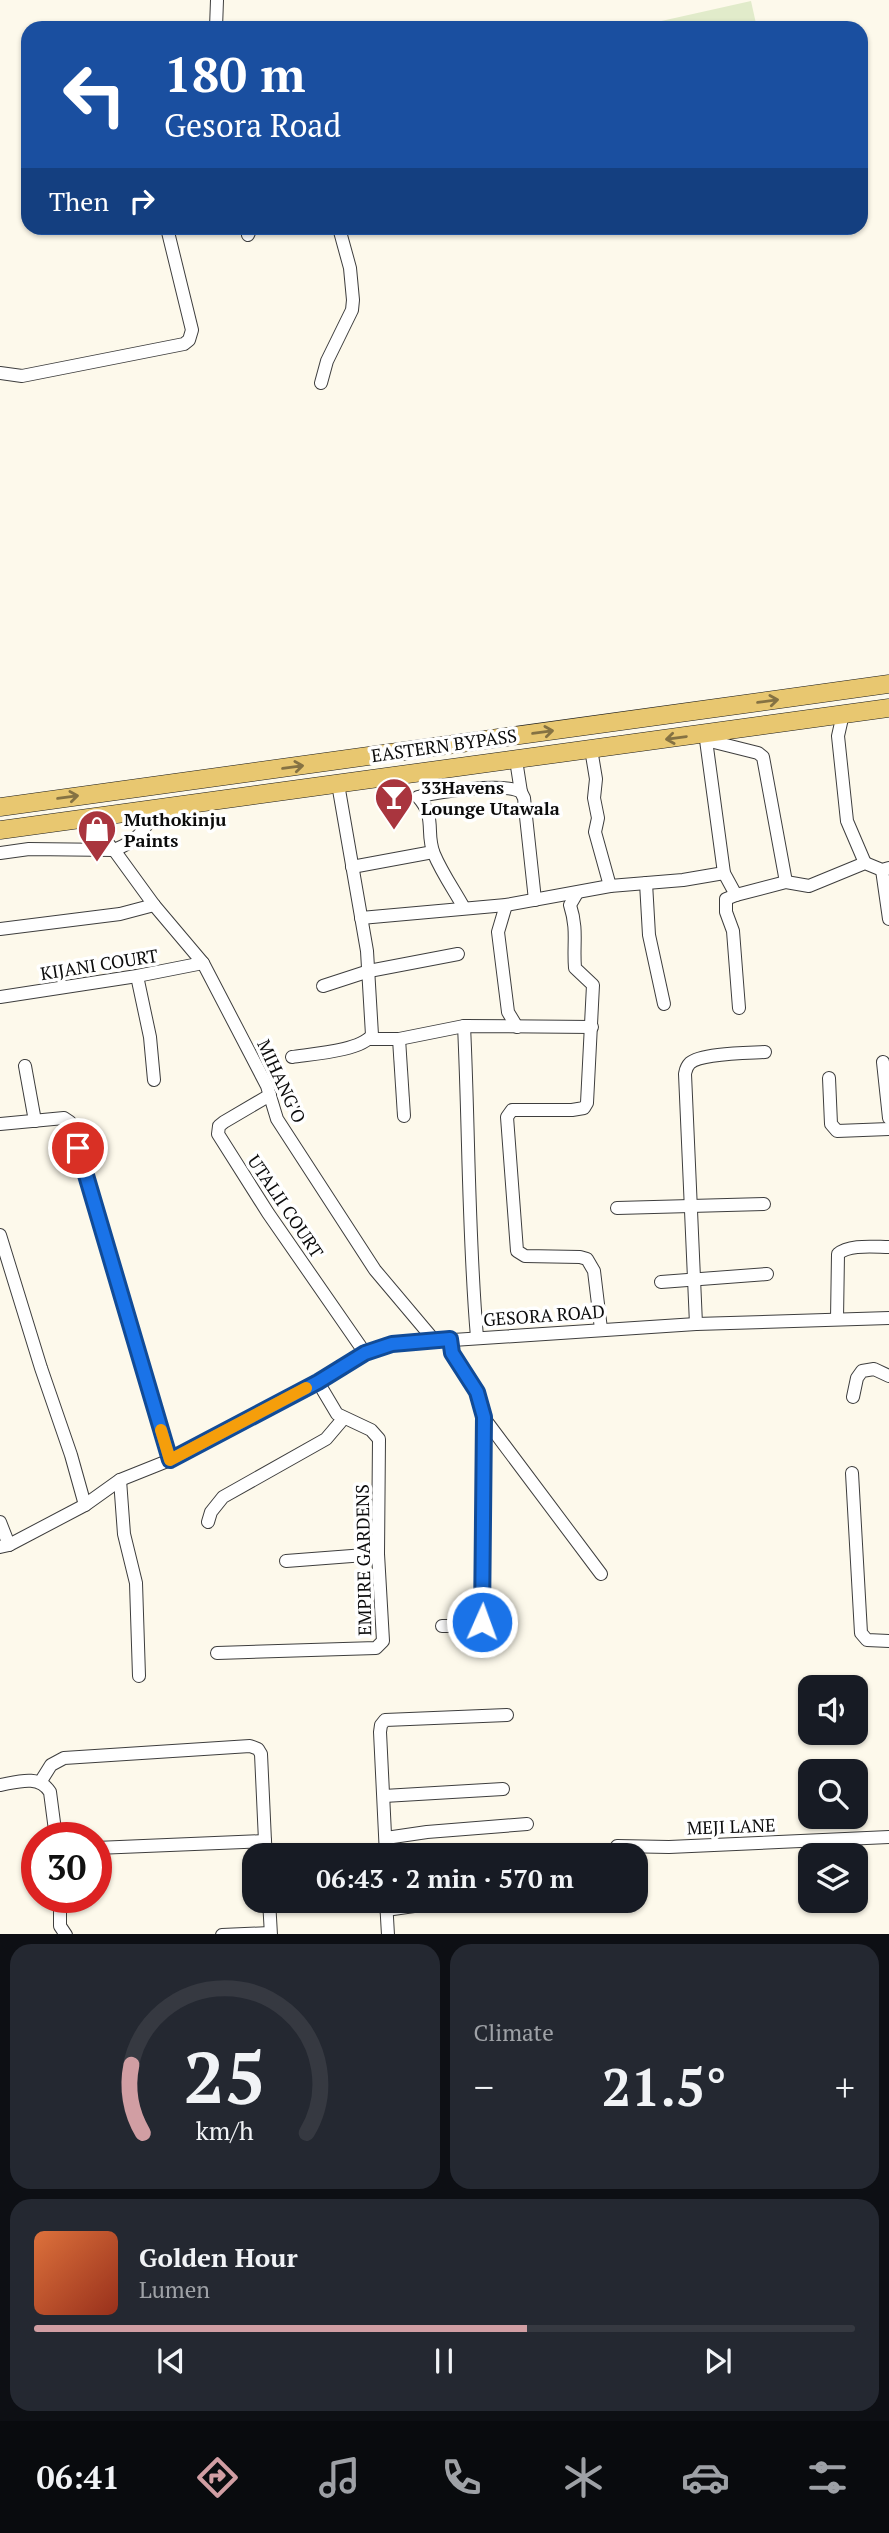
<!DOCTYPE html>
<meta charset="utf-8">
<style>
:root{--surface:#171b24;--page:#242831;--text:#f1f3f6;--muted:#9ea1a6;--line:#363941;--accent:#d19ea3}
body{margin:0;font-family:"PT Serif",serif;background:var(--page);color:var(--text);height:100vh;display:flex;flex-direction:column;font-size:26px;white-space:nowrap}
*{box-sizing:border-box;margin:0}
p{font-size:23px;color:var(--muted)}
.icon{flex:none;width:38px;height:38px;fill:none;stroke:currentColor;stroke-width:2;stroke-linecap:round;stroke-linejoin:round}
.map{position:relative;height:1934px;overflow:hidden}
.sheet{display:flex;flex-direction:column;gap:10px;padding:10px;background:#0d0f14;flex:1}
.sheet>*{flex:none}
.guide{position:absolute;left:21px;top:21px;width:847px;height:214px;border-radius:21px;box-shadow:0 2px 5px #0004;background:#1a4fa0;color:#fff;overflow:hidden}
.controls{position:absolute;left:798px;top:1675px;display:grid;gap:14px}
.controls a{display:grid;place-items:center;width:70px;height:70px;border-radius:14px;background:var(--surface);box-shadow:0 2px 5px #0004;font-size:35px}
.speed{position:absolute;left:21px;top:1822px;display:flex;gap:14px;font-size:35px;font-weight:700;text-align:center}
.speed>*{display:grid;place-content:center;width:91px;height:91px;border-radius:50%;background:var(--surface);box-shadow:0 2px 5px #0004;line-height:1}
.speed .limit{border:10px solid #d22;background:#fff;color:#111}
.pin{position:absolute;display:grid;place-items:center;width:60px;height:60px;color:#fff;margin:-30px;border:4px solid #fff;border-radius:50%;box-shadow:0 2px 7px #0007}
.me{position:absolute;width:77px;margin:-38px;rotate:2deg;stroke-linejoin:round;filter:drop-shadow(0 0 5px #0008)}
.turn{display:flex;align-items:center;gap:24px;height:147px;padding:0 28px;font-size:32px}
.turn .icon{width:91px;height:91px;stroke-width:2.5}
.turn b{display:block;font-size:49px;line-height:60px}
.then{display:flex;align-items:center;height:66px;padding:0 28px;background:#0003;gap:14px;font-size:26px}
.big{font-size:52px;font-weight:800;line-height:1.1}
.sheet .card{flex:1;display:flex;flex-direction:column;justify-content:center;gap:10px;min-width:0;padding:0 24px;border-radius:21px;background:var(--page)}
.sheet .dial{align-items:center;gap:0}
.dial svg{height:182px;overflow:visible;fill:none;stroke:var(--line);stroke-width:7;stroke-linecap:round;text-anchor:middle}
.dial text{fill:var(--text);stroke:none}
.song{display:flex;align-items:center;gap:21px}
.cover{width:84px;height:84px;border-radius:10px;background:linear-gradient(135deg,hsl(20 70% 55%),hsl(10 70% 35%))}
.played{height:7px;border-radius:4px;background:linear-gradient(90deg,var(--accent) 60%,var(--line) 60%)}
.keys{display:flex;justify-content:space-around;direction:ltr}
.heat{display:flex;justify-content:space-between;align-items:center;font-size:38px;direction:ltr}
.sheet .tiles{flex:1;display:grid;gap:10px;grid-template-columns:1fr 1fr}
.card:last-child{grid-column:span 2}
.trip{position:absolute;left:242px;top:1843px;width:406px;height:70px;border-radius:21px;background:var(--surface);box-shadow:0 2px 5px #0004;font-weight:800;line-height:70px;text-align:center}
.tabs{display:flex;height:112px;justify-content:space-around;align-items:center;background:#090b0e;color:var(--muted)}
.tabs .icon{width:49px;height:49px}
.tabs .selected{color:var(--accent)}
.tabs b{font-size:32px;color:var(--text)}
.map>svg:first-child{display:block}
</style>
<div class="map">
<svg width="889" height="1935" viewBox="0 0 889 1935">
<rect width="100%" height="100%" fill="#fdf9eb"/>
<!-- pitch -->
<path fill="#e1ebca" d="M 751,1 L 757,28 L 630,28 Z"/>
<g fill="none" stroke-linecap="round" stroke-linejoin="round">
<!-- minor casing -->
<g stroke="#3e3e3e" stroke-width="14">
<g id="minor">
<path d="M 216,28 L 217,0"/>
<path d="M 248,235 L 251,228"/>
<path d="M 0,373 L 22,376 L 184,344 L 189,340 L 192,330 L 167,228"/>
<path d="M 321,383 L 327,361 L 352,310 L 353,300 L 350,268 L 339,228"/>
<path d="M 843,714 L 838,736 L 847,821 L 865,863"/>
<path d="M 714,732 L 706,740 L 724,873 L 736,895 L 726,899 L 726,912 L 733,931 L 739,1008"/>
<path d="M 706,740 L 758,753 L 763,757 L 786,882"/>
<path d="M 591,749 L 596,779 L 594,798 L 598,818 L 595,832 L 610,886"/>
<path d="M 516,760 L 521,792"/>
<path d="M 156,809 C 143,832 139,840 114,850 L 154,905 L 203,963 L 267,1086 L 277,1119 L 375,1270 L 434,1340"/>
<path d="M 101,816 C 101,831 103,840 114,850"/>
<path d="M 0,853 L 29,849 L 114,850"/>
<path d="M 352,867 L 433,852"/>
<path d="M 882,870 L 889,919"/>
<path d="M 646,883 L 649,935 L 664,1004"/>
<path d="M 577,893 L 570,905 C 578,930 573,944 575,968 L 593,985 L 587,1103 L 584,1108 L 572,1110 L 512,1110 L 507,1117 L 517,1251 L 525,1256 L 580,1257 L 587,1259 L 594,1271 L 601,1329"/>
<path d="M 736,895 L 786,882 L 809,886 L 865,863 L 882,870 L 889,868"/>
<path d="M 506,905 L 498,932 L 508,1012 L 517,1027"/>
<path d="M 464,908 C 454,890 442,873 434,854 C 425,832 437,818 418,797 C 437,792 505,782 521,792 L 524,798 L 535,900"/>
<path d="M 361,918 L 506,905 L 610,886 L 683,880 L 724,873"/>
<path d="M 0,929 L 120,914 L 154,905"/>
<path d="M 137,976 L 150,1037 L 154,1080"/>
<path d="M 323,986 L 369,971 L 458,954"/>
<path d="M 0,997 L 137,976 L 203,963"/>
<path d="M 464,1026 C 469,1130 468,1234 477,1337"/>
<path d="M 370,1039 L 399,1039 L 464,1026 L 592,1027"/>
<path d="M 399,1039 L 404,1116"/>
<path d="M 292,1057 C 311,1054 361,1051 372,1035 L 367,951 L 338,784"/>
<path d="M 883,1062 L 889,1118"/>
<path d="M 25,1066 L 35,1121"/>
<path d="M 829,1078 L 831,1124 L 837,1131 L 889,1129"/>
<path d="M 270,1095 L 224,1122 L 219,1126 L 218,1134 L 268,1213 L 365,1353"/>
<path d="M 0,1124 L 64,1118 L 70,1122 L 170,1460"/>
<path d="M 617,1208 L 764,1204"/>
<path d="M 0,1235 L 41,1368 L 71,1455 L 85,1505"/>
<path d="M 661,1282 L 767,1274"/>
<path d="M 837,1319 L 838,1254 C 849,1244 874,1247 889,1247"/>
<path d="M 696,1324 L 685,1074 C 686,1069 686,1067 690,1063 C 701,1053 749,1053 765,1052"/>
<path d="M 853,1397 L 857,1378 L 862,1371 L 874,1369 L 889,1376"/>
<path d="M 484,1418 L 601,1574"/>
<path d="M 852,1473 L 861,1633 L 867,1640 L 889,1641"/>
<path d="M 120,1480 L 124,1534 L 136,1583 L 139,1676"/>
<path d="M 0,1522 L 9,1545"/>
<path d="M 208,1522 L 211,1512 L 223,1497 L 326,1439 L 343,1419"/>
<path d="M 0,1547 L 9,1545 L 85,1505 L 120,1480 L 170,1460 L 318,1382 L 365,1353 L 392,1344 L 696,1324 L 889,1318"/>
<path d="M 286,1561 L 378,1554"/>
<path d="M 442,1626 L 479,1626 L 483,1611 L 484,1417 L 477,1392 L 452,1353 L 450,1339"/>
<path d="M 217,1653 L 376,1648 L 383,1641 L 378,1554 L 379,1439 L 371,1430 L 337,1414 L 318,1382"/>
<path d="M 41,1781 L 51,1765 L 64,1758 L 250,1746 L 258,1749 L 261,1754 L 265,1841"/>
<path d="M 0,1785 C 17,1782 39,1774 50,1792 L 56,1838"/>
<path d="M 384,1796 L 503,1789"/>
<path d="M 386,1838 L 427,1832 L 527,1824"/>
<path d="M 617,1846 L 669,1847 L 889,1837"/>
<path d="M 96,1848 L 265,1841 L 266,1855"/>
<path d="M 386,1855 L 380,1732 L 381,1725 L 385,1720 L 507,1715"/>
<path d="M 60,1897 L 60,1926 L 66,1935"/>
<path d="M 269,1900 L 271,1935"/>
<path d="M 386,1900 L 388,1935"/>
<path d="M 386,1910 L 428,1904 L 490,1900"/>
<path d="M 222,1935 L 270,1933"/>
</g>
</g>
<!-- primary casing -->
<g stroke="#1c1c1c" stroke-width="19">
<g id="primary">
<path d="M 0,807 L 889,684"/>
<path d="M 0,830 L 889,708"/>
</g>
</g>
<!-- minor -->
<use href="#minor" stroke="#fff" stroke-width="12"/>
<!-- primary -->
<use href="#primary" stroke="#e8c770" stroke-width="18"/>
</g>
<!-- one-way arrows -->
<defs><path id="oneway-shaft" d="M-6 0H5M1.5-3L5.5 0L1.5 3" fill="none" stroke-width="1.6" stroke-linecap="round" stroke-linejoin="round" transform="scale(1.75)"/></defs>
<g stroke="#857243">
<use href="#oneway-shaft" transform="translate(768 701) rotate(-8)"/>
<use href="#oneway-shaft" transform="translate(543 732) rotate(-8)"/>
<use href="#oneway-shaft" transform="translate(676 738) rotate(172)"/>
<use href="#oneway-shaft" transform="translate(293 767) rotate(-8)"/>
<use href="#oneway-shaft" transform="translate(68 797) rotate(-8)"/>
</g>
<g fill="none" stroke-linecap="round" stroke-linejoin="round">
<!-- route casing -->
<g stroke="#114b97" stroke-width="18">
<path id="route" d="M 78,1148 L 170,1460 L 318,1382 L 365,1353 L 392,1344 L 450,1339 L 452,1353 L 477,1392 L 484,1417 L 482,1622"/>
</g>
<!-- route -->
<use href="#route" stroke="#1a73e8" stroke-width="12"/>
<!-- slow -->
<path stroke="#f59e0b" stroke-width="12" d="M 161,1430 L 170,1460 L 306,1388"/>
</g>
<!-- icons -->
<defs>
<g id="bar-pin" transform="scale(2.0125)"><path d="M0 17L-7.5 6A9.5 9.5 0 1 1 7.5 6Z" fill="#a9353e" stroke="#fff"/><path d="M-6-5H6L.8 .8V4.5H3.5V6h-7V4.5H-.8V.8Z" fill="#fff"/></g>
<g id="shop-pin" transform="scale(2.0125)"><path d="M0 17L-7.5 6A9.5 9.5 0 1 1 7.5 6Z" fill="#a9353e" stroke="#fff"/><path d="M-5-2.5h2.3a2.7 3.5 0 0 1 5.4 0H5L5.5 6h-11ZM-1.5-2.5h3a1.5 2.3 0 0 0-3 0Z" fill="#fff"/></g>
</defs>
<g fill-rule="evenodd">
<use href="#bar-pin" x="394" y="797"/>
<use href="#shop-pin" x="97" y="829"/>
</g>
<g text-anchor="middle" dominant-baseline="central" stroke-width="7" stroke-linejoin="round" paint-order="stroke">
<!-- street labels -->
<g font-size="18" fill="#0b0b0b" stroke="#fff">
<text transform="translate(444 745) rotate(-8)">EASTERN BYPASS</text>
<text transform="translate(99 964) rotate(-9)">KIJANI COURT</text>
<text transform="translate(282 1081) rotate(65)">MIHANG'O</text>
<text transform="translate(286 1206) rotate(56)">UTALII COURT</text>
<text transform="translate(544 1315) rotate(-4)">GESORA ROAD</text>
<text transform="translate(363 1560) rotate(-91)">EMPIRE GARDENS</text>
<text transform="translate(731 1826) rotate(-2)">MEJI LANE</text>
</g>
<!-- poi labels -->
<g font-size="18" font-weight="bold" fill="#0b0b0b" stroke="#fff" text-anchor="start">
<text x="421" y="787">33Havens<tspan x="421" dy="21">Lounge Utawala</tspan></text>
<text x="124" y="819">Muthokinju<tspan x="124" dy="21">Paints</tspan></text>
</g>
</g>
</svg>
<div class="controls">
<a><svg class="icon" aria-label="sound" viewBox="0 0 24 24"><path d="M4 9h4l5-4v14l-5-4H4zM17 9q2 3 0 6"/></svg></a>
<a><svg class="icon" aria-label="search" viewBox="0 0 24 24"><circle cx="10" cy="10" r="6"/><path d="M15 15l6 6"/></svg></a>
<a><svg class="icon" aria-label="layers" viewBox="0 0 24 24"><path d="M12 4l9 5-9 5-9-5zM3 14l9 5 9-5"/></svg></a>
</div>
<div class="speed"><div class="limit">30</div></div>
<div class="pin" style="left:78px;top:1148px;background:#d93025"><svg class="icon" aria-label="arrive" viewBox="0 0 24 24"><path d="M6 21V4h12l-3 4 3 4H6"/></svg></div>
<svg class="me" style="left:482px;top:1622px" viewBox="-20 -20 40 40"><circle r="17" fill="#1a73e8" stroke="#fff" stroke-width="3"/><path d="M0-11L8 9 0 5-8 9z" fill="#fff"/></svg>
<div class="trip">06:43 · 2 min · 570 m</div>
<div class="guide">
<div class="turn"><svg class="icon" aria-label="left" viewBox="0 0 24 24"><path d="M17 20v-9H6M10 6l-5 5 5 5"/></svg><div><b>180 m</b>Gesora Road</div></div>
<div class="then">Then<svg class="icon" aria-label="right" viewBox="0 0 24 24"><path d="M7 20v-9h11M14 6l5 5-5 5"/></svg></div>
</div>
</div>
<section class="sheet">
<div class="tiles">
<div class="card dial"><svg viewBox="0 0 100 80">
<path d="M14 69A42 42 0 1 1 86 69"/>
<path d="M14 69A42 42 0 0 1 9 39" stroke="#d19ea3"/>
<text x="50" y="56" font-size="32" font-weight="700">25</text>
<text x="50" y="72" font-size="11">km/h</text>
</svg></div>
<div class="card"><p>Climate</p>
<div class="heat"><a>−</a><b class="big">21.5°</b><a>+</a></div>
</div>
<div class="card">
<div class="song"><i class="cover"></i><div><b>Golden Hour</b><p>Lumen</p></div></div>
<div class="played"></div>
<div class="keys"><svg class="icon" aria-label="previous" viewBox="0 0 24 24"><path d="M18 5L8 12l10 7zM5 5v14"/></svg><svg class="icon" aria-label="pause" viewBox="0 0 24 24"><path d="M8 5v14M16 5v14"/></svg><svg class="icon" aria-label="next" viewBox="0 0 24 24"><path d="M6 5l10 7-10 7zM19 5v14"/></svg></div>
</div>
</div>
</section>
<nav class="tabs">
<b>06:41</b>
<svg class="icon selected" aria-label="directions" viewBox="0 0 24 24"><path d="M12 3l9 9-9 9-9-9zM9 14v-3h6M13 9l2 2-2 2"/></svg>
<svg class="icon" aria-label="music" viewBox="0 0 24 24"><path d="M9 18V5l10-2v13"/><circle cx="6" cy="18" r="3"/><circle cx="16" cy="16" r="3"/></svg>
<svg class="icon" aria-label="phone" viewBox="0 0 24 24"><path d="M5 4h4l2 5-3 2q2 4 5 5l2-3 5 2v4C11 20 4 13 5 4z"/></svg>
<svg class="icon" aria-label="climate" viewBox="0 0 24 24"><path d="M12 3v18M4 7l16 10M4 17L20 7"/></svg>
<svg class="icon" aria-label="car" viewBox="0 0 24 24"><path d="M5 17H2v-5l4-1 3-4h7l3 4 3 1v5h-3M9 17h6M6 11h13"/><circle cx="7" cy="17" r="2"/><circle cx="17" cy="17" r="2"/></svg>
<svg class="icon" aria-label="filters" viewBox="0 0 24 24"><path d="M4 7h16M4 17h16"/><circle cx="9" cy="7" r="2"/><circle cx="15" cy="17" r="2"/></svg>
</nav>
